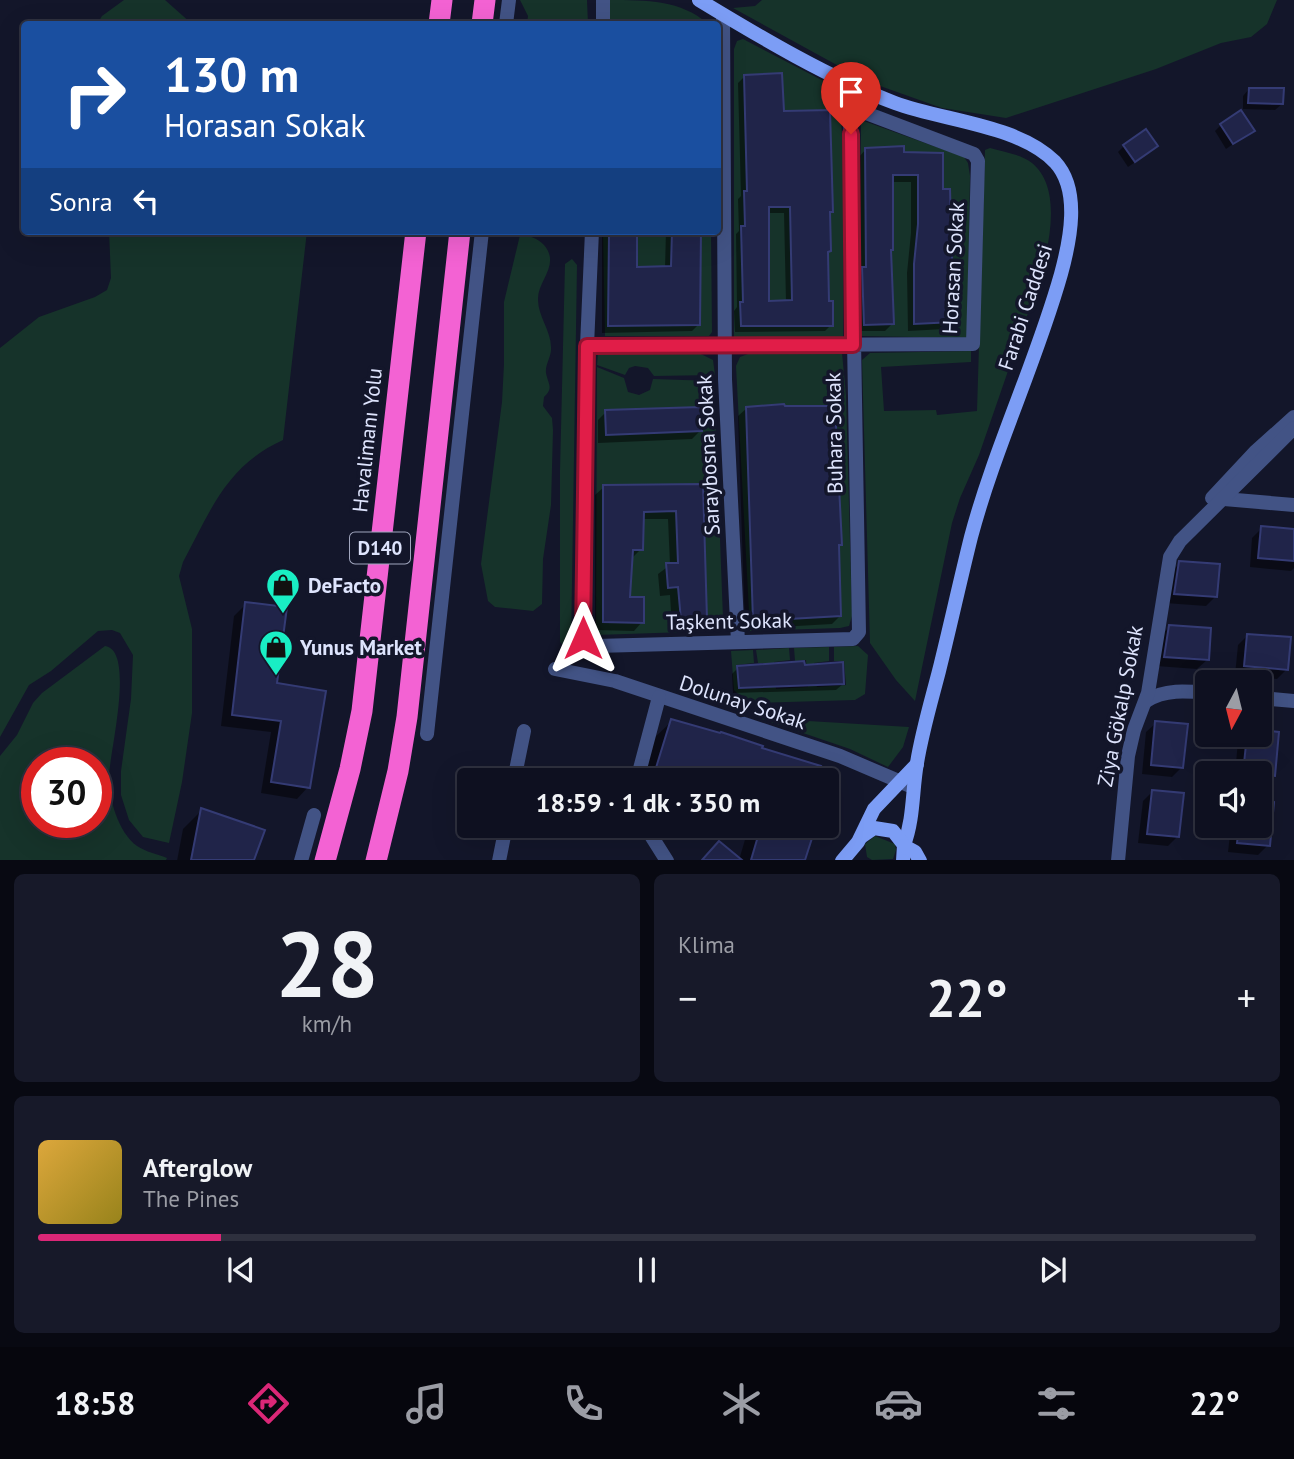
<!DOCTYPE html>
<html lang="tr">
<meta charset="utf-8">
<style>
:root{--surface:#0e1020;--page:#171929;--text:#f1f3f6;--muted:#9b9da5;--line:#2e303e;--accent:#db2777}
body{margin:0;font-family:"PT Sans",sans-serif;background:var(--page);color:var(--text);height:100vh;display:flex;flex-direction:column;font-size:26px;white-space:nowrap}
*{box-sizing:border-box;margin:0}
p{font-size:23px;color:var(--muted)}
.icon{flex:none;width:38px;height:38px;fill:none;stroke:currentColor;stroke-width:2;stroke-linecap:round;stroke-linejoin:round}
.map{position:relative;height:860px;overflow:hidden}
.drawer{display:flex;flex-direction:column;gap:14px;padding:14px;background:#080912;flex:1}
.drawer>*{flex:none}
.guide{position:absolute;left:21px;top:21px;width:700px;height:214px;border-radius:7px;box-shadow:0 7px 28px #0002,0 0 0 2px var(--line);background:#1a4fa0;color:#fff;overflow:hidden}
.needle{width:46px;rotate:187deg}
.tools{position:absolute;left:1195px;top:670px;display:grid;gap:14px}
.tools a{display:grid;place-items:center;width:77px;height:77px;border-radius:7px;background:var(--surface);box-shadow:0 7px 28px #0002,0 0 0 2px var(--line);font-size:35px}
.speed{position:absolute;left:21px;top:747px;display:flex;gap:14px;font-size:35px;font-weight:700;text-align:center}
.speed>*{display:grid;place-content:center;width:91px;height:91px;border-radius:50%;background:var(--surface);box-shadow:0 7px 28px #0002,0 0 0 2px var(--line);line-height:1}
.speed .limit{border:10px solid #d22;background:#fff;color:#111}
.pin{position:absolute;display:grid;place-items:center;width:60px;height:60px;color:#fff;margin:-72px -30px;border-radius:50% 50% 50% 0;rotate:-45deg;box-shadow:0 0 7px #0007}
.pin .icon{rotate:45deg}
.me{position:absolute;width:77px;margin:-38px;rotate:0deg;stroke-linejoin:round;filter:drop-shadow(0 0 5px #0008)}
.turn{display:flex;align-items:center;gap:24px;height:147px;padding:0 28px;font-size:32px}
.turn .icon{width:91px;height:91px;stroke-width:2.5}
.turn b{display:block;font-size:49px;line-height:60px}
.then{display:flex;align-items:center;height:66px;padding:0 28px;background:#0003;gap:14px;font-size:26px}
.big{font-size:52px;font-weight:800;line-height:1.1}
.drawer .card{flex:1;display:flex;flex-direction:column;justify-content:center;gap:10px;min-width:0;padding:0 24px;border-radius:10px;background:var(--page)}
.drawer .dial{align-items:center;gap:0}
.dial b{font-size:91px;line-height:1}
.song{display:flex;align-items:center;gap:21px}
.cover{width:84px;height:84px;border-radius:10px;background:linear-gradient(135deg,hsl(40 70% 55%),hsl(50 70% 35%))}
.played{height:7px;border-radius:4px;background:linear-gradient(90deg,var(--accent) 15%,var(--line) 15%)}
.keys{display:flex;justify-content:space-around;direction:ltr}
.heat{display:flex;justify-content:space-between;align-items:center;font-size:38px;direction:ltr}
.drawer .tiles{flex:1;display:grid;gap:14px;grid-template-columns:1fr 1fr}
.card:last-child{grid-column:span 2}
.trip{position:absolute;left:457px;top:768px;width:382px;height:70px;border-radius:7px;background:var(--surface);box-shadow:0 7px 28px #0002,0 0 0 2px var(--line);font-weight:800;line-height:70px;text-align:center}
.dock{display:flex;height:112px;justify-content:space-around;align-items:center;background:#06060d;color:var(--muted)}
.dock .icon{width:49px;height:49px}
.dock .current{color:var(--accent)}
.dock b{font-size:32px;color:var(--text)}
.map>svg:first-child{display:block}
</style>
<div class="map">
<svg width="1294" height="861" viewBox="0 0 1294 861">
<rect width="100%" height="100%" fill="#13162a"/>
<!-- green -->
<g fill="#16332a" fill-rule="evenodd">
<path d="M 124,0 L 165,0 L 192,24 L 97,24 L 102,16 Z"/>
<path d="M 520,0 L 587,0 L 588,24 L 527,24 L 528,16 Z"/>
<path d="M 609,0 C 647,0 681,0 708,24 L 609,24 Z"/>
<path d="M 762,0 L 1277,0 L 1267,24 L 1251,37 L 1221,43 L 1156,69 L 1006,118 L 942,108 L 866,81 L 733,8 L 755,6 Z"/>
<path d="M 743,39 L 839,89 L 843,150 L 843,338 L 734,339 L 734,49 L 737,41 Z"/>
<path d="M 861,120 L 964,157 L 968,163 L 970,176 L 967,338 L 860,336 Z"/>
<path d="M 990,148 C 1003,152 1021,154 1032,163 C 1064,189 1048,251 1038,284 L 979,455 L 960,498 L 952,523 L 915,701 L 896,680 L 870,643 L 862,360 L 870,353 L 971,351 L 971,362 L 881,367 L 884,411 L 936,410 L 937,415 L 977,411 L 985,150 Z"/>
<path d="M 109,231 L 307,231 L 283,440 C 226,466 211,510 183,562 L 179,576 L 192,629 L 192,713 L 182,782 L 169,843 L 143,837 L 129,820 L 121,795 L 121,771 L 131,699 L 133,655 L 120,633 L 112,630 L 98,631 L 51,671 L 29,685 L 0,737 L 0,348 L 39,317 L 95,297 L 107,290 L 111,278 Z"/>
<path d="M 603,231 L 711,231 L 712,332 L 709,336 L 605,336 Z"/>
<path d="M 520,235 C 529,235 537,238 544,245 C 561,265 537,281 538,300 C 538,316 551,331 551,347 C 552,356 545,364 546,373 C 548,384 554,388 544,397 L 543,406 L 552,418 L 553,430 L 551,505 L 543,559 L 542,604 L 533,611 L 495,607 L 488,601 L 481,564 L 502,402 L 504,364 L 504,302 Z"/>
<path d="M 572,259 L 577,265 L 571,647 L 566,648 L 560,642 L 560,471 L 565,264 Z"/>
<path d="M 601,351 L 695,351 L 713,360 L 715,375 L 654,376 L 648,368 L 635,366 L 629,368 L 625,375 L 597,365 L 598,353 Z"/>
<path d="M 753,352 L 842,353 L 846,395 L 852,616 L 849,626 L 840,628 L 750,631 L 736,366 L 740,357 Z"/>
<path d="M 597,367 L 624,378 L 628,392 L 639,395 L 650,390 L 653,379 L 714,381 L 723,618 L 722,628 L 716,631 L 596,635 Z"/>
<path d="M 105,646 C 136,650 109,755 109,777 C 109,799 118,832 137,846 C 146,852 157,854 167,858 L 166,860 L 0,860 L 0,756 L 17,735 L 33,703 L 42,693 ZM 37,763 L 96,763 L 96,822 L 37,822 Z"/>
<path d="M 858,646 L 868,655 L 865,694 L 855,700 L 752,703 L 744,700 L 734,690 L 731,651 L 753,650 L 754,663 L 736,665 L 738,689 L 768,688 L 766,663 L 758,663 L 756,650 L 789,648 L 790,660 L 774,662 L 776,689 L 808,687 L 806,660 L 795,661 L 794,648 L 829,647 L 829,661 L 814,663 L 817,687 L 846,685 L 844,661 L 834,661 L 834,647 Z"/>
<path d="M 759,718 L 909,727 L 903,747 L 888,767 L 850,749 Z"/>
<path d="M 875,836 L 895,844 L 896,850 L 893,859 L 872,860 L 867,857 L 865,844 Z"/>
</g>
<!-- shadow -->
<g fill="#0007" fill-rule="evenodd">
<path d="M 745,76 L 782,113 L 831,211 L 828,214 L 829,251 L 826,254 L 827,303 L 831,325 L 825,331 L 735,332 L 734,311 L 737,307 L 736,234 L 739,231 L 738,199 L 741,196 L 738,83 ZM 768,213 L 784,213 L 786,302 L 767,303 Z"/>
<path d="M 1249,89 L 1282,104 L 1275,110 L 1243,109 L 1243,96 Z"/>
<path d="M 1221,125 L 1252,131 L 1226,149 L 1215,131 Z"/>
<path d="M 1124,146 L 1150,152 L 1128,167 L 1118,152 Z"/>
<path d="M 866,149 L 903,154 L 942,191 L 952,321 L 945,329 L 908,331 L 907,273 L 911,233 L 911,182 L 891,182 L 889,252 L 892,324 L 885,331 L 857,331 L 859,273 L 859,157 Z"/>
<path d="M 602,231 L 636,231 L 636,269 L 665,268 L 666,231 L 699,231 L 699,324 L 692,331 L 602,333 Z"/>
<path d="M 747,408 L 837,546 L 840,616 L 832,624 L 745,629 L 738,416 Z"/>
<path d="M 606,412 L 700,431 L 692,439 L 598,443 L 598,420 Z"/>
<path d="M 701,486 L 706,618 L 697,627 L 672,628 L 670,595 L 660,596 L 658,574 L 670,565 L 668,519 L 642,519 L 641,549 L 632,558 L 628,598 L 642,622 L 634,631 L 595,630 L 595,495 L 604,487 Z"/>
<path d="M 1262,528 L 1294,531 L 1294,568 L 1291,571 L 1250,567 L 1252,538 Z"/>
<path d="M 1180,563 L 1216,596 L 1206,606 L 1165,603 L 1170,573 Z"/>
<path d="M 246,604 L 275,684 L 308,787 L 297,799 L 261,793 L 271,732 L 221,726 L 234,616 Z"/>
<path d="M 1169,627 L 1207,660 L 1197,669 L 1156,666 L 1160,637 Z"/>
<path d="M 1247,636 L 1287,669 L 1277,679 L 1235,675 L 1238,645 Z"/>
<path d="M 803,667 L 843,684 L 836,690 L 733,693 L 732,674 L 738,668 Z"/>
<path d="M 672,721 L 819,767 L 814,780 L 640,780 L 652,740 Z"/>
<path d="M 1156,723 L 1182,767 L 1172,777 L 1142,774 L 1146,732 Z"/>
<path d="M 1260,732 L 1273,775 L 1263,785 L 1260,785 L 1260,774 L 1235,774 L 1238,741 L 1244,735 L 1260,735 Z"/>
<path d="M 1153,791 L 1178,836 L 1168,846 L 1138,843 L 1143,801 Z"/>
<path d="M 1260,802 L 1268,845 L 1258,855 L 1228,852 L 1231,826 L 1260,826 Z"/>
<path d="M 202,810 L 263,831 L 252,861 L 177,861 L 183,829 Z"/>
<path d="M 749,826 L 800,826 L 799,829 L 812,833 L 804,861 L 701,861 L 719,843 L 739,860 Z"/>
</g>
<!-- building -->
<g fill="#202449" stroke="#343b74" stroke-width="2" fill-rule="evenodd">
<path d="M 782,73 L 784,111 L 830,110 L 833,212 L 830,212 L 831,251 L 828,252 L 829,301 L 833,301 L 833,326 L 741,326 L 740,302 L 743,302 L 741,226 L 745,226 L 744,191 L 747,191 L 744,75 ZM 769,207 L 790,207 L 792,300 L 769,301 Z"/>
<path d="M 1249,88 L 1284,88 L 1283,104 L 1248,103 Z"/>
<path d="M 1241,110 L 1255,131 L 1233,144 L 1220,124 Z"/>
<path d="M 1146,129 L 1158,146 L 1135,162 L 1123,145 Z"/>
<path d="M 904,146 L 904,152 L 943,153 L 943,189 L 950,189 L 954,322 L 914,324 L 914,264 L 918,224 L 918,175 L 893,175 L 893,250 L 891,250 L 894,324 L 864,325 L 862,267 L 866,267 L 865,148 Z"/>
<path d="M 672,231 L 701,231 L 700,325 L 608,326 L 609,234 L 637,233 L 637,267 L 671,266 Z"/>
<path d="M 784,404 L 785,406 L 835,406 L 842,545 L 839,545 L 841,616 L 753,621 L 746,407 Z"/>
<path d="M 700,407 L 702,431 L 606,435 L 605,410 Z"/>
<path d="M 703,484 L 707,619 L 681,620 L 678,587 L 668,588 L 666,563 L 678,563 L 676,511 L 644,512 L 643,550 L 633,550 L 630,597 L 644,597 L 644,623 L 603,622 L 603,485 Z"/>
<path d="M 1261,526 L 1294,529 L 1294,561 L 1258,558 Z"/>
<path d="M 1179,561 L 1220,564 L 1217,597 L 1174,594 Z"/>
<path d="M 245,602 L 287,607 L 277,683 L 326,691 L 310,788 L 271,782 L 281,721 L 232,715 Z"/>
<path d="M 1169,625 L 1211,628 L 1209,660 L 1164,657 Z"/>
<path d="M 1247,634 L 1291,637 L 1288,670 L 1244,666 Z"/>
<path d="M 804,661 L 805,665 L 843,662 L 844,684 L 739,688 L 737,666 Z"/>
<path d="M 671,719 L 720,733 L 721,732 L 763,746 L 762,748 L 821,766 L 816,780 L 688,780 L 655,771 Z"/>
<path d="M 1155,721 L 1188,724 L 1183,768 L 1151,765 Z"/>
<path d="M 1260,730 L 1279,732 L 1275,776 L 1243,773 L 1247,735 L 1260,735 Z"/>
<path d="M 1152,790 L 1184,793 L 1179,837 L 1147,834 Z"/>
<path d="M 1260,800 L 1274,802 L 1270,846 L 1237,843 L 1239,826 L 1260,826 Z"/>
<path d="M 201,808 L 265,830 L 254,860 L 191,860 Z"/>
<path d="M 761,826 L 795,826 L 814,832 L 805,860 L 751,860 Z"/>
<path d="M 719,841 L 742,860 L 702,860 Z"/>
</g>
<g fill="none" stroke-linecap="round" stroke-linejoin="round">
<!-- street -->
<g stroke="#425385" stroke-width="14">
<path d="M 723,15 L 725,379 L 738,642"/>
<path d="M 506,24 L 509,0"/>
<path d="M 603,24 L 603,0"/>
<path d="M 587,346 L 973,344 L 978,161 L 974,154 L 850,107 L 859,632 L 853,639 L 596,646 L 586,642 L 583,624 L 587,346 L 592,231"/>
<path d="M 1212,498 L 1255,452 L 1294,417"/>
<path d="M 1224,499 L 1294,505"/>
<path d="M 555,669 L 615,681 L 840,756 L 908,785"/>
<path d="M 1260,698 L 1294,701"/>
<path d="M 1146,701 C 1165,689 1186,691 1208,693"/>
<path d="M 427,734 L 482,231"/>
<path d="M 514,780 L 524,731"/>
<path d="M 637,780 L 659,697"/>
<path d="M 645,826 L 667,861"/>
<path d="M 301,861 L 314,815"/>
<path d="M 499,861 L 506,826"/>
<path d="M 1118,861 L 1128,756 L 1134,730 L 1148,693 L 1170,557 L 1180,541 L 1294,428"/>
</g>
<!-- secondary -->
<g stroke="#7c9df5" stroke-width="14">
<path d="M 699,0 C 760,37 829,78 895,103 C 944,121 1019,125 1055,162 C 1081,190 1070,241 1061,274 C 1036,363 995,447 971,537 C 960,581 950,627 939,671 C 931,702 922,732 917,763 C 912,791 914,818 904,845"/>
<path d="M 861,837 L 874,828 L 893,831 L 904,845 L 903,861"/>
<path d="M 904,846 L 915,852 L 920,861"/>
<path d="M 842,861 L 858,842 L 874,809 L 917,764"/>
</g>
<!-- highway -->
<g stroke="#f362d3" stroke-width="21">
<path d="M 439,24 L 442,0"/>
<path d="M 482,24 L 485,0"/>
<path d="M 325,861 L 350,769 L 362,711 L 416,231"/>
<path d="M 376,861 L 398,771 L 407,717 L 460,231"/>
</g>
</g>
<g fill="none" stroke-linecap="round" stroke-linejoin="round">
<!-- route casing -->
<g stroke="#92132f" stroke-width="18">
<path id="route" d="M 583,638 L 587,346 L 853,345 L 851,134"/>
</g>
<!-- route -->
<use href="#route" stroke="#e11d48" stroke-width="12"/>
</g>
<!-- icons -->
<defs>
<g id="shop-pin" transform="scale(1.75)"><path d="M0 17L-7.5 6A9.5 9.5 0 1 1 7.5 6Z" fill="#19eec4" stroke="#13162a"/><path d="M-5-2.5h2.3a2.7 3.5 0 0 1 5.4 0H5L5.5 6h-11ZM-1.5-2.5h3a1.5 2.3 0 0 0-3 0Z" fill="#111"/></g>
</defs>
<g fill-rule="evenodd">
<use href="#shop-pin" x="283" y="585"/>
<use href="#shop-pin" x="276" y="647"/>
</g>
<g text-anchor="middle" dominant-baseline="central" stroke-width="7" stroke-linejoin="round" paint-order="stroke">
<!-- shield labels -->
<rect fill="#13162a" stroke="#a1a6be" stroke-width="2" x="350" y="532.5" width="60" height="31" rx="5"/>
<g font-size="19" font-weight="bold" fill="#dee4fd">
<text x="380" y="548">D140</text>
</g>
<!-- street labels -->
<g font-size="21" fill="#dee4fd" stroke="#13162a">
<text transform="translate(953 268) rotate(-87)">Horasan Sokak</text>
<text transform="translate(1025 307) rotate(-72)">Farabi Caddesi</text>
<text transform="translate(834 433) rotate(-91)">Buhara Sokak</text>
<text transform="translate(367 440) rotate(-84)">Havalimanı Yolu</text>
<text transform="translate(708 455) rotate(-93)">Saraybosna Sokak</text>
<text transform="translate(729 621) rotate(-1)">Taşkent Sokak</text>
<text transform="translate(743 702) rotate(18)">Dolunay Sokak</text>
<text transform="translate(1120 706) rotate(-79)">Ziya Gökalp Sokak</text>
</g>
<!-- poi labels -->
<g font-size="21" font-weight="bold" fill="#dee4fd" stroke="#13162a" text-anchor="start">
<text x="308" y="585">DeFacto</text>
<text x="300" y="647">Yunus Market</text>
</g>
</g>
</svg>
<div class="tools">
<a><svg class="needle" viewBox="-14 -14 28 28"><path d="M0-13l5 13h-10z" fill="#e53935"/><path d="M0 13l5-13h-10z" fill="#9b9da5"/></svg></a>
<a><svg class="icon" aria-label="sound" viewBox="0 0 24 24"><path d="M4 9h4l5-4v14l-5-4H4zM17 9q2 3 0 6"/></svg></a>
</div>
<div class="speed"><div class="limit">30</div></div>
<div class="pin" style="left:851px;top:134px;background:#d93025"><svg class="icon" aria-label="arrive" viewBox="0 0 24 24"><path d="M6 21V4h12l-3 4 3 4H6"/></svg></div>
<svg class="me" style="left:583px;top:638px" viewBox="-20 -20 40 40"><path d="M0-17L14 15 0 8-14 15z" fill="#e11d48" stroke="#fff" stroke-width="4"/></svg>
<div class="trip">18:59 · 1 dk · 350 m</div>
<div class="guide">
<div class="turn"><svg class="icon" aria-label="right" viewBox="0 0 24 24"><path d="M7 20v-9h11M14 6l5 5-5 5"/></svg><div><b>130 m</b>Horasan Sokak</div></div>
<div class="then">Sonra<svg class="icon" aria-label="left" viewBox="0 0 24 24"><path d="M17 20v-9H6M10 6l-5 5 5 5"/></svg></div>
</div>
</div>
<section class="drawer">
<div class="tiles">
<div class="card dial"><b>28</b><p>km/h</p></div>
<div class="card"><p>Klima</p>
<div class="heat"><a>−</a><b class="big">22°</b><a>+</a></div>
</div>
<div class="card">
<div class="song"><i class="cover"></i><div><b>Afterglow</b><p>The Pines</p></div></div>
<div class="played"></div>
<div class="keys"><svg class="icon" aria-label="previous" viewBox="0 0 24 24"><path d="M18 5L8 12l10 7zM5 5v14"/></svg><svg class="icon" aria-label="pause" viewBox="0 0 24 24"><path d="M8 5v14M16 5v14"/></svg><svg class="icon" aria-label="next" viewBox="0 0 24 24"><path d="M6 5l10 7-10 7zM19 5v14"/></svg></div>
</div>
</div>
</section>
<nav class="dock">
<b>18:58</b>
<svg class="icon current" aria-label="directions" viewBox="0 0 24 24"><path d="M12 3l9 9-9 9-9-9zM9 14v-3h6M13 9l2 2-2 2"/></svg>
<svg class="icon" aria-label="music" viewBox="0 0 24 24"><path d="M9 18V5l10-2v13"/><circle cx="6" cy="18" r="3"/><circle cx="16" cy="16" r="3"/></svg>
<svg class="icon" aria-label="phone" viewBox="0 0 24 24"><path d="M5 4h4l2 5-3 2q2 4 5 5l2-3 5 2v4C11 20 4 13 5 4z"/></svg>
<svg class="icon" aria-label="climate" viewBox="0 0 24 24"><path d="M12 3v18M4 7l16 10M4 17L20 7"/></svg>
<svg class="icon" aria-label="car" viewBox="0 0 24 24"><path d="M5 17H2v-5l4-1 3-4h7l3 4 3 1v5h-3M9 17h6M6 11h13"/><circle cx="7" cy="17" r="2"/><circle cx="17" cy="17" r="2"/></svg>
<svg class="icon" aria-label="filters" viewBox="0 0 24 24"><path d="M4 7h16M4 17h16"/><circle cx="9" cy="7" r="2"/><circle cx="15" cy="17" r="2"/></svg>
<b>22°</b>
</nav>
